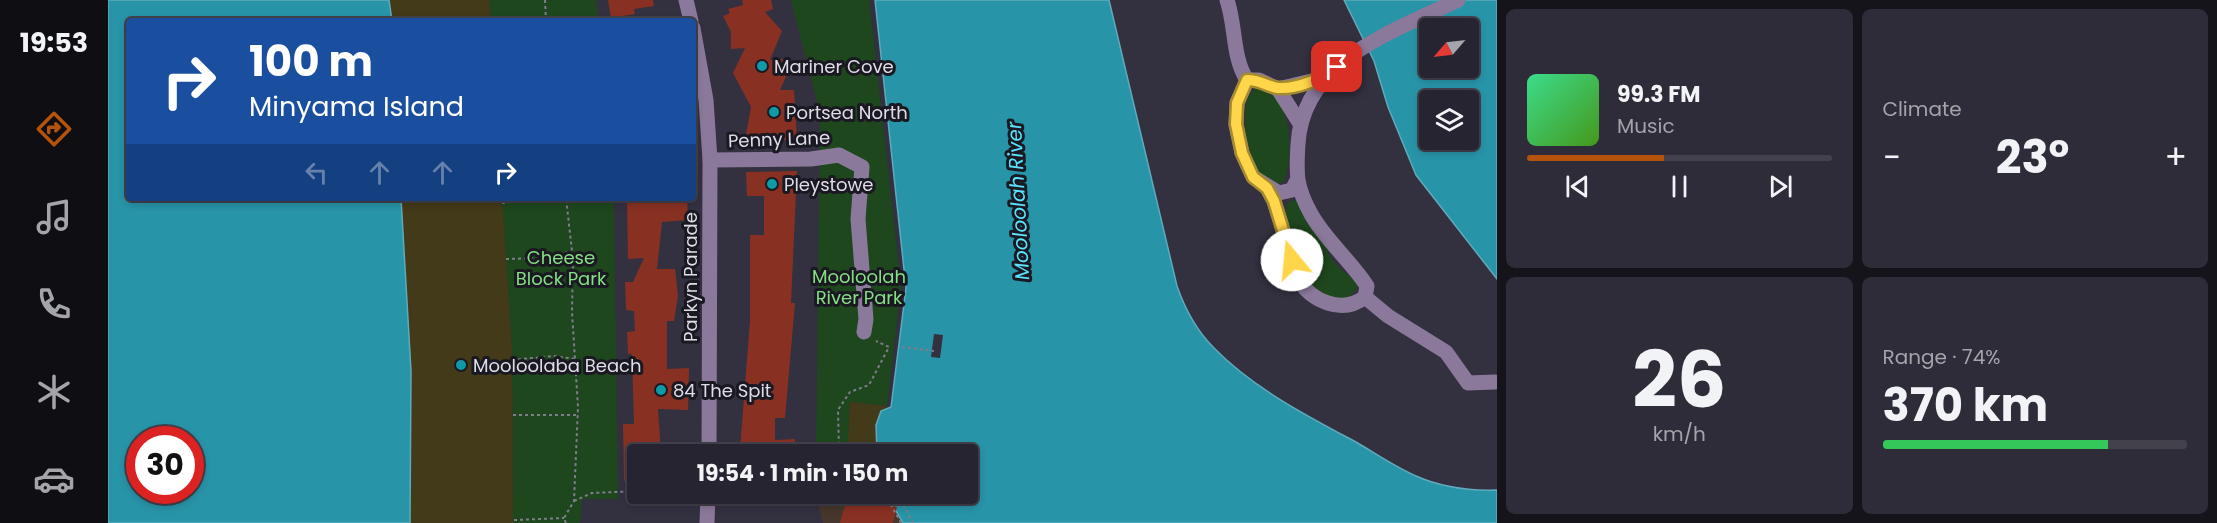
<!DOCTYPE html>
<meta charset="utf-8">
<style>
:root{--surface:#262430;--page:#2e2c38;--text:#f1f3f6;--muted:#a4a4ab;--line:#42414c;--accent:#b45309}
body{margin:0;font-family:Poppins,sans-serif;background:var(--page);color:var(--text);height:100vh;display:flex;flex-direction:column;font-size:22px;white-space:nowrap}
*{box-sizing:border-box;margin:0}
p{font-size:20px;color:var(--muted)}
.icon{flex:none;width:33px;height:33px;fill:none;stroke:currentColor;stroke-width:2;stroke-linecap:round;stroke-linejoin:round}
.map{position:relative;flex:1;overflow:hidden}
.panel{display:flex;flex-direction:column;gap:9px;padding:9px;background:#15141a;width:720px}
.panel>*{flex:none}
.top-card{position:absolute;left:18px;top:18px;width:570px;height:183px;border-radius:6px;box-shadow:0 3px 9px #0003,0 0 0 2px var(--line);background:#1a4fa0;color:#fff;overflow:hidden}
.needle{width:39px;rotate:242deg}
.tools{position:absolute;left:1311px;top:18px;display:grid;gap:12px}
.tools a{display:grid;place-items:center;width:60px;height:60px;border-radius:6px;background:var(--surface);box-shadow:0 3px 9px #0003,0 0 0 2px var(--line);font-size:30px}
.speed{position:absolute;left:18px;top:426px;display:flex;gap:12px;font-size:30px;font-weight:700;text-align:center}
.speed>*{display:grid;place-content:center;width:78px;height:78px;border-radius:50%;background:var(--surface);box-shadow:0 3px 9px #0003,0 0 0 2px var(--line);line-height:1}
.speed .limit{border:9px solid #d22;background:#fff;color:#111}
.pin{position:absolute;display:grid;place-items:center;width:51px;height:51px;color:#fff;margin:-26px;border-radius:12px;box-shadow:0 3px 9px #0006}
.me{position:absolute;width:66px;margin:-33px;rotate:343deg;stroke-linejoin:round;filter:drop-shadow(0 0 4px #0008)}
.turn{display:flex;align-items:center;gap:21px;height:126px;padding:0 24px;font-size:27px}
.turn .icon{width:78px;height:78px;stroke-width:2.5}
.turn b{display:block;font-size:42px;line-height:51px}
.lanes{display:flex;align-items:center;height:57px;padding:0 24px;background:#0003;justify-content:center;gap:30px;direction:ltr}
.lanes .off{opacity:.35}
.big{font-size:45px;font-weight:700;line-height:1.1}
.panel .card{flex:1;display:flex;flex-direction:column;justify-content:center;gap:9px;min-width:0;padding:0 21px;border-radius:9px;background:var(--page)}
.panel .dial{align-items:center;gap:0}
.dial b{font-size:78px;line-height:1}
.song{display:flex;align-items:center;gap:18px}
.cover{width:72px;height:72px;border-radius:9px;background:linear-gradient(135deg,hsl(150 70% 55%),hsl(100 70% 35%))}
.played{height:6px;border-radius:3px;background:linear-gradient(90deg,var(--accent) 45%,var(--line) 45%)}
.keys{display:flex;justify-content:space-around;direction:ltr}
.heat{display:flex;justify-content:space-between;align-items:center;font-size:33px;direction:ltr}
.charge{height:9px;border-radius:4px;background:linear-gradient(90deg,#34c759 74%,var(--line) 0)}
.panel .tiles{flex:1;display:grid;gap:9px;grid-template-columns:repeat(2,1fr)}
.trip{position:absolute;left:519px;top:444px;width:351px;height:60px;border-radius:6px;background:var(--surface);box-shadow:0 3px 9px #0003,0 0 0 2px var(--line);font-weight:700;line-height:60px;text-align:center}
main{display:flex;flex:1;min-height:0}
.tab-bar{display:flex;flex-direction:column;width:108px;justify-content:space-around;align-items:center;background:#0f0e13;color:var(--muted)}
.tab-bar .icon{width:42px;height:42px}
.tab-bar .selected{color:var(--accent)}
.tab-bar b{font-size:27px;color:var(--text)}
.map>svg:first-child{display:block}
</style>
<main>
<nav class="tab-bar">
<b>19:53</b>
<svg class="icon selected" aria-label="directions" viewBox="0 0 24 24"><path d="M12 3l9 9-9 9-9-9zM9 14v-3h6M13 9l2 2-2 2"/></svg>
<svg class="icon" aria-label="music" viewBox="0 0 24 24"><path d="M9 18V5l10-2v13"/><circle cx="6" cy="18" r="3"/><circle cx="16" cy="16" r="3"/></svg>
<svg class="icon" aria-label="phone" viewBox="0 0 24 24"><path d="M5 4h4l2 5-3 2q2 4 5 5l2-3 5 2v4C11 20 4 13 5 4z"/></svg>
<svg class="icon" aria-label="climate" viewBox="0 0 24 24"><path d="M12 3v18M4 7l16 10M4 17L20 7"/></svg>
<svg class="icon" aria-label="car" viewBox="0 0 24 24"><path d="M5 17H2v-5l4-1 3-4h7l3 4 3 1v5h-3M9 17h6M6 11h13"/><circle cx="7" cy="17" r="2"/><circle cx="17" cy="17" r="2"/></svg>
</nav>
<div class="map">
<svg width="1389" height="523" viewBox="0 0 1389 523">
<rect width="100%" height="100%" fill="#333040"/>
<!-- commercial -->
<path fill="#46362b" d="M 707,494 L 778,494 L 795,523 L 715,523 Z"/>
<!-- green -->
<g fill="#1e471e">
<path d="M 381,0 L 488,0 L 491,21 L 383,21 Z"/>
<path d="M 683,0 L 761,0 L 793,286 L 779,406 L 742,402 L 739,453 L 754,454 L 708,454 L 712,114 Z"/>
<path d="M 1154,86 C 1184,102 1186,152 1176,181 L 1168,185 C 1164,183 1158,182 1156,179 C 1140,162 1123,93 1154,86 Z"/>
<path d="M 394,198 L 506,198 L 510,499 L 474,499 L 472,523 L 405,523 L 404,349 Z"/>
<path d="M 1190,199 L 1196,208 L 1199,224 C 1215,232 1216,250 1227,263 C 1237,275 1243,272 1250,288 L 1239,299 L 1221,299 L 1197,279 L 1177,212 L 1180,202 Z"/>
</g>
<!-- sand -->
<g fill="#423a19">
<path d="M 281,0 L 381,0 L 383,21 L 284,21 Z"/>
<path d="M 293,198 L 394,198 L 404,349 L 405,523 L 302,523 L 303,371 Z"/>
<path d="M 742,402 L 779,406 L 773,411 L 769,452 L 739,453 Z"/>
</g>
<!-- water -->
<g fill="#2894a8" stroke="#5faabb" stroke-width="1.5" fill-rule="evenodd">
<path d="M 0,0 L 281,0 L 284,21 L 21,21 L 21,198 L 293,198 L 303,371 L 302,523 L 0,523 ZM 32,440 L 82,440 L 82,490 L 32,490 Z"/>
<path d="M 767,0 L 1001,0 L 1069,286 C 1077,309 1089,331 1106,348 C 1145,388 1199,416 1248,442 C 1267,453 1287,467 1308,476 C 1333,487 1362,491 1389,490 L 1389,523 L 795,523 L 778,494 L 860,494 L 860,454 L 777,454 L 769,452 L 768,425 L 773,411 L 783,407 L 798,288 Z"/>
<path d="M 1236,0 L 1389,0 L 1389,279 L 1308,175 L 1280,107 L 1266,61 ZM 1322,28 L 1360,28 L 1360,68 L 1322,68 ZM 1322,100 L 1360,100 L 1360,140 L 1322,140 Z"/>
</g>
<!-- pier -->
<path fill="#333040" d="M 826,334 L 835,335 L 832,358 L 823,357 Z"/>
<!-- building -->
<g fill="#883123">
<path d="M 500,0 L 545,0 L 546,6 L 526,9 L 527,14 L 503,18 Z"/>
<path d="M 634,0 L 663,0 L 665,9 L 657,12 L 674,31 L 662,60 L 676,59 L 681,70 L 672,90 L 686,90 L 689,140 L 637,140 L 643,107 L 625,73 L 637,48 L 623,49 L 623,32 L 615,16 L 622,13 L 620,9 L 635,5 Z"/>
<path d="M 689,171 L 683,303 L 687,303 L 677,418 L 667,418 L 667,440 L 687,439 L 687,451 L 632,449 L 642,321 L 642,235 L 656,235 L 656,196 L 639,196 L 638,172 Z"/>
<path d="M 519,198 L 579,198 L 580,220 L 554,222 L 549,269 L 567,269 L 570,296 L 566,321 L 559,321 L 559,369 L 581,368 L 580,410 L 550,409 L 553,454 L 530,454 L 530,481 L 516,481 L 515,424 L 526,424 L 524,354 L 520,354 L 519,332 L 527,331 L 526,311 L 518,310 L 517,282 L 525,282 L 536,258 L 520,259 Z"/>
<path d="M 740,494 L 789,507 L 785,523 L 732,523 Z"/>
</g>
<g fill="none" stroke-linecap="round" stroke-linejoin="round">
<!-- path -->
<g stroke="#807d8b" stroke-width="2" stroke-dasharray="3 3" stroke-linecap="butt">
<path d="M 437,0 L 438,21"/>
<path d="M 394,203 L 401,202 L 401,198"/>
<path d="M 398,259 L 435,258 L 463,251"/>
<path d="M 794,347 L 826,351"/>
<path d="M 404,360 L 445,356 L 468,359"/>
<path d="M 405,415 L 470,415"/>
<path d="M 736,454 L 731,451 L 730,410 L 742,392 L 761,385 L 781,347 L 768,341"/>
<path d="M 777,494 L 793,523"/>
<path d="M 790,494 L 805,523"/>
<path d="M 466,501 L 484,493 L 530,491"/>
<path d="M 406,520 L 456,518"/>
<path d="M 458,523 L 456,518 L 466,501 L 470,407 L 464,312 L 465,260 L 458,198"/>
</g>
<!-- minor -->
<g stroke="#8b799b" stroke-width="15">
<path d="M 578,0 L 583,21"/>
<path d="M 1119,0 C 1128,26 1124,57 1139,80"/>
<path d="M 585,28 L 598,100 L 602,160 L 601,454"/>
<path d="M 1139,80 L 1129,103 L 1128,125 L 1134,153 L 1145,177 L 1171,193 L 1184,190 L 1188,182"/>
<path d="M 1139,80 L 1151,80 L 1170,89 L 1216,78"/>
<path d="M 1170,89 L 1191,122"/>
<path d="M 602,160 L 703,159 L 731,155 L 754,167 L 750,219 L 758,319 L 756,332"/>
<path d="M 1159,188 L 1166,201 L 1190,279 C 1203,301 1234,315 1257,297 L 1259,286 C 1243,261 1218,241 1203,214 C 1188,187 1188,175 1190,144 C 1195,60 1285,32 1350,0"/>
<path d="M 1257,297 L 1280,316 L 1338,352 L 1360,383 L 1387,382"/>
<path d="M 599,523 L 600,494"/>
</g>
</g>
<g fill="none" stroke-linecap="round" stroke-linejoin="round">
<!-- route casing -->
<g stroke="#a68a30" stroke-width="15">
<path id="route" d="M 1184,260 L 1166,201 L 1159,188 L 1145,177 L 1134,153 L 1128,124 L 1129,103 L 1139,80 C 1154,80 1162,88 1171,88 C 1189,89 1217,78 1229,67"/>
</g>
<!-- route -->
<use href="#route" stroke="#ffd54a" stroke-width="10"/>
</g>
<!-- markers -->
<g fill="#0f9aa8" stroke="#1a1921" stroke-width="2">
<circle cx="654" cy="66" r="6"/>
<circle cx="666" cy="112" r="6"/>
<circle cx="664" cy="184" r="6"/>
<circle cx="353" cy="365" r="6"/>
<circle cx="553" cy="390" r="6"/>
</g>
<g text-anchor="middle" dominant-baseline="central" stroke-width="6" stroke-linejoin="round" paint-order="stroke">
<!-- poi labels -->
<g font-size="18" fill="#dfdde8" stroke="#1a1921" text-anchor="start">
<text x="666" y="66">Mariner Cove</text>
<text x="678" y="112">Portsea North</text>
<text x="676" y="184">Pleystowe</text>
<text x="365" y="365">Mooloolaba Beach</text>
<text x="565" y="390">84 The Spit</text>
</g>
<!-- street labels -->
<g font-size="18" fill="#dfdde8" stroke="#1a1921">
<text transform="translate(671 139) rotate(-2)">Penny Lane</text>
<text transform="translate(582 277) rotate(-90)">Parkyn Parade</text>
</g>
<!-- park labels -->
<g font-size="18" fill="#85df84" stroke="#1a1921">
<text x="453" y="257">Cheese<tspan x="453" dy="21">Block Park</tspan></text>
<text x="751" y="276">Mooloolah<tspan x="751" dy="21">River Park</tspan></text>
</g>
<!-- water labels -->
<g font-size="20" font-style="italic" fill="#5be2fd" stroke="#1a1921">
<text transform="translate(910 201) rotate(-93)">Mooloolah River</text>
</g>
</g>
</svg>
<div class="tools">
<a><svg class="needle" viewBox="-14 -14 28 28"><path d="M0-13l5 13h-10z" fill="#e53935"/><path d="M0 13l5-13h-10z" fill="#a4a4ab"/></svg></a>
<a><svg class="icon" aria-label="layers" viewBox="0 0 24 24"><path d="M12 4l9 5-9 5-9-5zM3 14l9 5 9-5"/></svg></a>
</div>
<div class="speed"><div class="limit">30</div></div>
<div class="pin" style="left:1229px;top:67px;background:#d93025"><svg class="icon" aria-label="arrive" viewBox="0 0 24 24"><path d="M6 21V4h12l-3 4 3 4H6"/></svg></div>
<svg class="me" style="left:1184px;top:260px" viewBox="-20 -20 40 40"><circle r="19" fill="#fff"/><path d="M0-13L10 11 0 6-10 11z" fill="#ffd54a"/></svg>
<div class="trip">19:54 · 1 min · 150 m</div>
<div class="top-card">
<div class="turn"><svg class="icon" aria-label="right" viewBox="0 0 24 24"><path d="M7 20v-9h11M14 6l5 5-5 5"/></svg><div><b>100 m</b>Minyama Island</div></div>
<div class="lanes"><svg class="icon off" aria-label="left" viewBox="0 0 24 24"><path d="M17 20v-9H6M10 6l-5 5 5 5"/></svg><svg class="icon off" aria-label="ahead" viewBox="0 0 24 24"><path d="M12 20V5M6 11l6-6 6 6"/></svg><svg class="icon off" aria-label="ahead" viewBox="0 0 24 24"><path d="M12 20V5M6 11l6-6 6 6"/></svg><svg class="icon" aria-label="right" viewBox="0 0 24 24"><path d="M7 20v-9h11M14 6l5 5-5 5"/></svg></div>
</div>
</div>
<section class="panel">
<div class="tiles">
<div class="card">
<div class="song"><i class="cover"></i><div><b>99.3 FM</b><p>Music</p></div></div>
<div class="played"></div>
<div class="keys"><svg class="icon" aria-label="previous" viewBox="0 0 24 24"><path d="M18 5L8 12l10 7zM5 5v14"/></svg><svg class="icon" aria-label="pause" viewBox="0 0 24 24"><path d="M8 5v14M16 5v14"/></svg><svg class="icon" aria-label="next" viewBox="0 0 24 24"><path d="M6 5l10 7-10 7zM19 5v14"/></svg></div>
</div>
<div class="card"><p>Climate</p>
<div class="heat"><a>−</a><b class="big">23°</b><a>+</a></div>
</div>
<div class="card dial"><b>26</b><p>km/h</p></div>
<div class="card"><p>Range · 74%</p><b class="big">370 km</b><div class="charge"></div></div>
</div>
</section>
</main>
